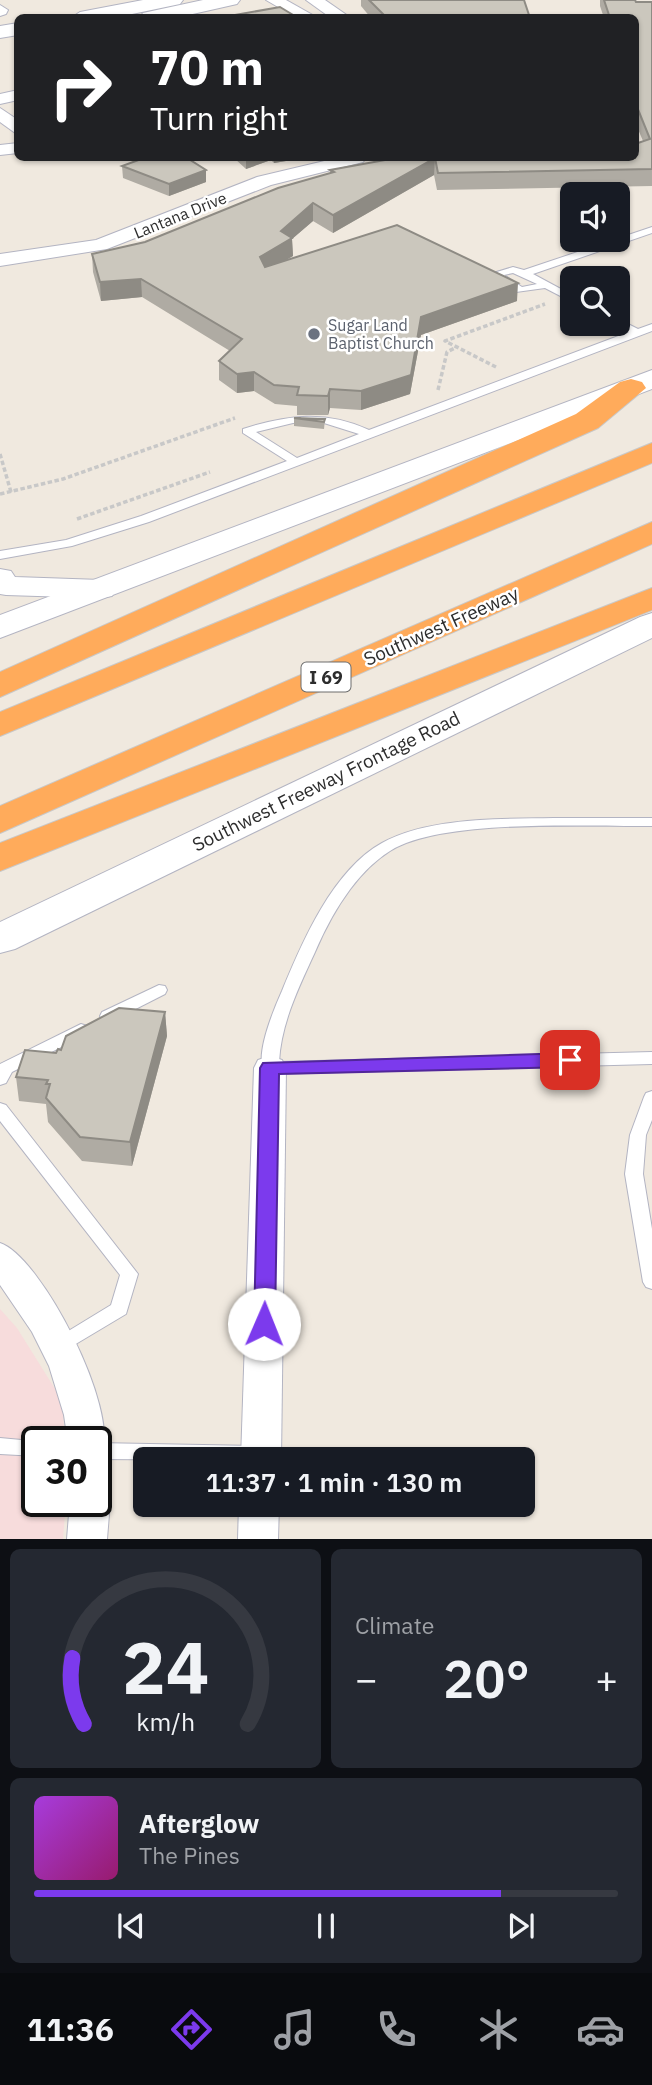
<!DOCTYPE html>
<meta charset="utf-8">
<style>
:root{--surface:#171b24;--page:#242831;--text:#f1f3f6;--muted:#9ea1a6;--line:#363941;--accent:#7c3aed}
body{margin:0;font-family:"IBM Plex Sans",sans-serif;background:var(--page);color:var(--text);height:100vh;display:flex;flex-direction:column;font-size:26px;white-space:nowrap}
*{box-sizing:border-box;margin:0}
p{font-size:23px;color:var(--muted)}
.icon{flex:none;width:38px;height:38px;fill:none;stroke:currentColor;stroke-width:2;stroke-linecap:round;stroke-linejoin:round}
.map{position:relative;height:1539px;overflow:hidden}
.drawer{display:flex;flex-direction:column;gap:10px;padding:10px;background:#0d0f14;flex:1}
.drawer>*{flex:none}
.hud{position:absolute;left:14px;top:14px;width:625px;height:147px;border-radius:10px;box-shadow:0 2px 5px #0004;background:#202124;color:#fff;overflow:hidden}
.controls{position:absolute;left:560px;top:182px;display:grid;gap:14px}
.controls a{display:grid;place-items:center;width:70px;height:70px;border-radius:10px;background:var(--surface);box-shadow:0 2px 5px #0004;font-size:35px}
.speed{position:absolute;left:21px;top:1426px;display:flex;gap:14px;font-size:35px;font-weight:700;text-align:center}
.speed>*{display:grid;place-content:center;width:91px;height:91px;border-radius:50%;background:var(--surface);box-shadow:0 2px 5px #0004;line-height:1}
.speed .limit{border:4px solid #111;border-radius:10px;background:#fff;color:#111}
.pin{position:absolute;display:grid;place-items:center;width:60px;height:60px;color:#fff;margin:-30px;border-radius:14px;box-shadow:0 4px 10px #0006}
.me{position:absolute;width:77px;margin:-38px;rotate:1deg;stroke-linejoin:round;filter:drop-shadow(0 0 5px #0008)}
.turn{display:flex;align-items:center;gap:24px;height:147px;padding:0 21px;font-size:32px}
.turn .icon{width:91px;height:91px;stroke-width:2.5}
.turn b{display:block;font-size:49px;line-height:60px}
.big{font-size:52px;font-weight:600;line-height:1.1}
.drawer .card{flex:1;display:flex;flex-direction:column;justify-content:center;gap:10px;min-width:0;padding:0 24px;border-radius:10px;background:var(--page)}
.drawer .dial{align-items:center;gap:0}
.dial svg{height:182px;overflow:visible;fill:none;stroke:var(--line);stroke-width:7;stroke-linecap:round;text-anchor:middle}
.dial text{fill:var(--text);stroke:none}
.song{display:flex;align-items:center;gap:21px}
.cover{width:84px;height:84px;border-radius:10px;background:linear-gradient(135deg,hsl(280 70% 55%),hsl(320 70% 35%))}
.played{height:7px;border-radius:4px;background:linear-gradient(90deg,var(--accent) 80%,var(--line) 80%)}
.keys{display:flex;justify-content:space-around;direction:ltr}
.heat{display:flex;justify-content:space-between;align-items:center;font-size:38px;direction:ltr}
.drawer .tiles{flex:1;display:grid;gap:10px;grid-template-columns:1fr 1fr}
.card:last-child{grid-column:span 2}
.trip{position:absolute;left:133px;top:1447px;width:402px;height:70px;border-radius:10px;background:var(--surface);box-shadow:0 2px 5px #0004;font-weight:600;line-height:70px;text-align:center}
.menu{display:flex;height:112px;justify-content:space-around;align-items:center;background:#090b0e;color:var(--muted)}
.menu .icon{width:49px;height:49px}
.menu .selected{color:var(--accent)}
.menu b{font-size:32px;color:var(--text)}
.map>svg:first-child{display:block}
</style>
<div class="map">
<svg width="652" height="1539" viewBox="0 0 652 1539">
<rect width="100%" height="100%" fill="#f0e9df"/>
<!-- medical -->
<path fill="#f7dcdc" d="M 0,1309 L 17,1328 L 62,1400 L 65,1442 L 37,1442 L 37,1502 L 66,1502 L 63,1539 L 0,1539 Z"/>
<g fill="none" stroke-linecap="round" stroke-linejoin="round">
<!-- service casing -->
<g stroke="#b3b4c2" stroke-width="2">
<g id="service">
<path d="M 652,227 L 652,233 L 533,274 L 572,295 L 572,302 L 545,288 L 516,292 L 490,274 L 513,267 L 524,270 ZM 513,273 L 537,284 L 522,287 L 504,275 Z"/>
<path d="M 618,319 L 638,329 L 652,324 L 652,331 L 149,522 L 72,546 L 0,559 L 0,551 L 66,540 L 141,516 L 287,461 L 243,433 L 243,429 C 286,415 327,410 369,430 L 629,332 L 614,324 L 618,324 ZM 293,423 L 324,423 L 359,434 L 297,458 L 256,432 Z"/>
<path d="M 554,818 L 652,818 L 652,826 C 588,827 442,818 390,851 C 355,873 331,915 315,952 C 299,987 281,1023 279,1062 L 652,1052 L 652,1064 L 270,1074 L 264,1072 C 255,1054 274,1009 282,991 C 302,942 333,870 382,843 C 428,817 502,819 554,818 Z"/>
<path d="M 159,985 L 165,986 L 167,990 L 165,994 L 114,1020 L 102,1020 L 100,1016 L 102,1012 Z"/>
<path d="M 81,1024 L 87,1026 L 89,1030 L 87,1034 L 12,1072 L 6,1083 L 0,1085 L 0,1064 Z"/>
<path d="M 652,1091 L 652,1120 L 646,1135 L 643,1174 L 652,1229 L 652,1289 L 646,1287 L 643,1282 L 625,1174 L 630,1135 L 644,1097 L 646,1093 Z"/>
<path d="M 0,1103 L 6,1105 L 138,1274 L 126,1314 L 59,1354 L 52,1351 L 50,1346 L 52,1341 L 111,1305 L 120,1275 L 0,1121 Z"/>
<path d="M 0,1438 L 43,1442 L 37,1442 L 37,1456 L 0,1454 Z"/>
<path d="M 96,1443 L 259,1446 L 266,1448 L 269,1454 L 266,1460 L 96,1459 Z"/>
</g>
</g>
<!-- minor casing -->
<g stroke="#b3b4c2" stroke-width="2">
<g id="minor">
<path d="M 266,0 L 286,0 L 318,18 L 297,18 Z"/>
<path d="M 306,0 L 325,0 L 351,18 L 331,18 Z"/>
<path d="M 0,5 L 8,10 L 6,14 L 0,16 Z"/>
<path d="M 18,90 L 18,100 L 0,104 L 0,94 Z"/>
<path d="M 0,108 L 18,120 L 18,135 L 0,122 Z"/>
<path d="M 18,143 L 18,153 L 0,155 L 0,145 Z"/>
<path d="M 337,158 L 366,158 L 363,162 L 271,185 L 107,249 L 0,266 L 0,254 L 96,240 L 257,177 Z"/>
<path d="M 270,1056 L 282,1060 L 286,1068 L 281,1460 L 241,1460 L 254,1068 L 258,1060 Z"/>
<path d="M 0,1243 C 41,1256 121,1412 101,1454 L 96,1455 L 96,1442 L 68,1442 L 64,1415 L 49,1366 L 32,1332 L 0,1285 Z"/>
<path d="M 96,1487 L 104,1490 L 110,1502 L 107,1539 L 67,1539 L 70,1502 L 96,1502 Z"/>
<path d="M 239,1505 L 279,1505 L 278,1539 L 238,1539 Z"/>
</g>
</g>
<!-- tertiary casing -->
<g stroke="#b3b4c2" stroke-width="2">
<g id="tertiary">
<path d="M 143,0 L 183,0 L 180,4 L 113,18 L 71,18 L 80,12 Z"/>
<path d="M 203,0 L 240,0 L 237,4 L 175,18 L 140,17 L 143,13 Z"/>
<path d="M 18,23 L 18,35 L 0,38 L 0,26 Z"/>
<path d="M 0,569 L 11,571 L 15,577 L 101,580 L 112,582 L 117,589 L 112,596 L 101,598 L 6,595 L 0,594 Z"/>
</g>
</g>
<!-- secondary casing -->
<g stroke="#b3b4c2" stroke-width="2">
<g id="secondary">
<path d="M 652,370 L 652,389 L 0,638 L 0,615 Z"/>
<path d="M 652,613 L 652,638 L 15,949 L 0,953 L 0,922 L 640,617 Z"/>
</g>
</g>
<!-- motorway casing -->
<g stroke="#c8c8c8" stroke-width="2">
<g id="motorway">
<path d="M 631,379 L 642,382 L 646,388 L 598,428 L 0,697 L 0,672 L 576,414 L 620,382 Z"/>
<path d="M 652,443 L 652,463 L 0,736 L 0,712 Z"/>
<path d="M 652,522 L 652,544 L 0,833 L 0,806 Z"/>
<path d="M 652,588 L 652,610 L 0,871 L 0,843 Z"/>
</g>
</g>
<!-- path -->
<g stroke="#c8c8c8" stroke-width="3.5" stroke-dasharray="4.5 2.5" stroke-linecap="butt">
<path d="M 496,367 L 445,341 L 545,304"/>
<path d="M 438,390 L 447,352 L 455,348"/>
<path d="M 0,454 L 11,492"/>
<path d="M 0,494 L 63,479 L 235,418"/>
<path d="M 77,519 L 210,472"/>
</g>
<!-- service -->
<use href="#service" fill="#fff" fill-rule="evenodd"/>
<!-- minor -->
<use href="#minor" fill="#fff" fill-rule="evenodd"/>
<!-- tertiary -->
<use href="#tertiary" fill="#fff" fill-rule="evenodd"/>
<!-- secondary -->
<use href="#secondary" fill="#fff" fill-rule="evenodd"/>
<!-- motorway -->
<use href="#motorway" fill="#ffab5b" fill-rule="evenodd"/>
</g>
<!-- wall -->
<g fill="#afaba3">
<path d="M 361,0 L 524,0 L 530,18 L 371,18 L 361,6 Z"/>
<path d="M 600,0 L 635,0 L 636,2 L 652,2 L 652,186 L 437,190 L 434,175 L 333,233 L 313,221 L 292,239 L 293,256 L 284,261 L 517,301 L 421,335 L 410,394 L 361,410 L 330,408 L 328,415 L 297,415 L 297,406 L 275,404 L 254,391 L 237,393 L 219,380 L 219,361 L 230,351 L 142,297 L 101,301 L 93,272 L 92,254 L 145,242 L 330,174 L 330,170 L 396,158 L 635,158 L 643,141 L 635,122 L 635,18 L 604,18 L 600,6 Z"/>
<path d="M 234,158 L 304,158 L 274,163 L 271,160 L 246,169 Z"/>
<path d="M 122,166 L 206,170 L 206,182 L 169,196 L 123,178 Z"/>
<path d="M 294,418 L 325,419 L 324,429 L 294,426 Z"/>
<path d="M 165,1012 L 167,1036 L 132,1166 L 82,1161 L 48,1122 L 46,1104 L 19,1101 L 16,1077 L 56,1053 Z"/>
</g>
<!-- shaded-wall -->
<g fill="#8e8b84">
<path d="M 246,158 L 271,158 L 271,160 L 246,169 Z"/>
<path d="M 274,158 L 304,158 L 274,163 Z"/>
<path d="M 435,158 L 434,175 L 333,233 L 333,215 Z"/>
<path d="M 206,170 L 206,182 L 169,196 L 169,184 Z"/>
<path d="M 313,203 L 313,221 L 292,239 L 293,256 L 260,275 L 260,257 L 281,231 Z"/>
<path d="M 141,279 L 142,297 L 101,301 L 100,282 Z"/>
<path d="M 518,283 L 517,301 L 421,335 L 410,394 L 361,410 L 361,391 L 421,317 Z"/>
<path d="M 254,372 L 254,391 L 237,393 L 237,374 Z"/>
<path d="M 330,389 L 330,408 L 328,415 L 328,396 Z"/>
<path d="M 165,1012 L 167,1036 L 132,1166 L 130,1142 Z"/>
</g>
<!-- building -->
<g fill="#cbc7bd" stroke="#8e8b84" stroke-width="2">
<path d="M 369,0 L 524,0 L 530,18 L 387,18 Z"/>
<path d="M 604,0 L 635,0 L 636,2 L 652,2 L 652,169 L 438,173 L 435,158 L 333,215 L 313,203 L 281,231 L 292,238 L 260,257 L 265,267 L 397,225 L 518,283 L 421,317 L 411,375 L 361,391 L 330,389 L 328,396 L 297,395 L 299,387 L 274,385 L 254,372 L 237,374 L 219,361 L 242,339 L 141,279 L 100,282 L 92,254 L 145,242 L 278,188 L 334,172 L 330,170 L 396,158 L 635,158 L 635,144 L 650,139 L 635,102 L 635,18 L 610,18 Z"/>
<path d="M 280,7 L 298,18 L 218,18 Z"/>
<path d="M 144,158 L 187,158 L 206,170 L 169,184 L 122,166 Z"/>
<path d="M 294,418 L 325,419 L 324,422 Z"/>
<path d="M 119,1008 L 165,1012 L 130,1142 L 80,1137 L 46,1098 L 50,1084 L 46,1084 L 48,1080 L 16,1077 L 25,1050 L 56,1053 L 58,1049 L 61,1050 L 66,1036 Z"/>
</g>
<!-- route -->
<path fill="#7c3aed" stroke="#51269a" stroke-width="2" d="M 570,1053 L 579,1060 L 570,1067 L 279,1074 L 275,1324 L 272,1330 L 264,1333 L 257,1330 L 254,1324 L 260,1068 L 263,1063 Z"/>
<!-- markers -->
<circle fill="#6b7280" stroke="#fff" stroke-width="2.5" cx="314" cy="334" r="7"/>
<g text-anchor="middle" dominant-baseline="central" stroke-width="5" stroke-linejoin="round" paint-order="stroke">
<!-- far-street labels -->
<g font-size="16" fill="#2d2d2d" stroke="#fff">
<text transform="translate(180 215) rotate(-22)">Lantana Drive</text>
</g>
<!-- far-worship labels -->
<g font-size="16" fill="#5b616d" stroke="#fff" text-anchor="start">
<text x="328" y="325">Sugar Land<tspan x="328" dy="18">Baptist Church</tspan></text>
</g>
<!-- shield labels -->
<rect fill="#fff" stroke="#6c6c6c" stroke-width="2" x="301.5" y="662.5" width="49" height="29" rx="5"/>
<g font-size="18" font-weight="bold" fill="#2d2d2d">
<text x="326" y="677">I 69</text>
</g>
<!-- street labels -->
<g font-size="19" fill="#2d2d2d" stroke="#fff">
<text transform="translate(441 626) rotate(-24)">Southwest Freeway</text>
<text transform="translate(326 781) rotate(-26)">Southwest Freeway Frontage Road</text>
</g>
</g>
</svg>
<div class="controls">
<a><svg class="icon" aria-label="sound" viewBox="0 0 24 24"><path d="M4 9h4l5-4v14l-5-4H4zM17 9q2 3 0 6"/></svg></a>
<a><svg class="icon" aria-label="search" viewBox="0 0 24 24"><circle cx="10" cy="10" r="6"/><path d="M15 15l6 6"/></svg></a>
</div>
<div class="speed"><div class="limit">30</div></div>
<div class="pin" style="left:570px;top:1060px;background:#d93025"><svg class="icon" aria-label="arrive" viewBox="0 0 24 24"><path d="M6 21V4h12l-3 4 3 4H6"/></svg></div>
<svg class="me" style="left:264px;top:1324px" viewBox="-20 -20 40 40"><circle r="19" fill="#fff"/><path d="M0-13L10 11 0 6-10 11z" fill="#7c3aed"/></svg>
<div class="trip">11:37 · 1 min · 130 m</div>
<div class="hud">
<div class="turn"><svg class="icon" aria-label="right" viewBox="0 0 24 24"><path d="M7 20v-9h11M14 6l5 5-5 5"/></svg><div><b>70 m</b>Turn right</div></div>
</div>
</div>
<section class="drawer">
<div class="tiles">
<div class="card dial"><svg viewBox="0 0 100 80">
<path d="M14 69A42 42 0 1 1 86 69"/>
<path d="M14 69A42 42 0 0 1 9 40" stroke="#7c3aed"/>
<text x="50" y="56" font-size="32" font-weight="700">24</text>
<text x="50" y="72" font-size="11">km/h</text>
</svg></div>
<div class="card"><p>Climate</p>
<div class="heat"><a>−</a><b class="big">20°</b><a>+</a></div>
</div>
<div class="card">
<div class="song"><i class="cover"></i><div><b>Afterglow</b><p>The Pines</p></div></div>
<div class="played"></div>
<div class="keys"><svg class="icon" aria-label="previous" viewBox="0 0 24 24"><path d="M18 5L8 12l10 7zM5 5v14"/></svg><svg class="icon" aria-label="pause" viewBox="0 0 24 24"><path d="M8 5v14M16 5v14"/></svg><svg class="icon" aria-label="next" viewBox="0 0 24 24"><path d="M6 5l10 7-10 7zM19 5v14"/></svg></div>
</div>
</div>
</section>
<nav class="menu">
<b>11:36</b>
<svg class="icon selected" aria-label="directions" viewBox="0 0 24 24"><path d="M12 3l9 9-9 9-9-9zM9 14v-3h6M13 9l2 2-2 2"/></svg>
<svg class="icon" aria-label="music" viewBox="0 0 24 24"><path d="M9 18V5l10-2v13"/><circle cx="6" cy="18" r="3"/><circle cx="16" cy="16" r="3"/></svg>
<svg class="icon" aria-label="phone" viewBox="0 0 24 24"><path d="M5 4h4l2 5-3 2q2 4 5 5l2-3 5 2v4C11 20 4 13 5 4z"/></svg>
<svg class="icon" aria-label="climate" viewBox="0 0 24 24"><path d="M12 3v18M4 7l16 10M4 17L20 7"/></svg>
<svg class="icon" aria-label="car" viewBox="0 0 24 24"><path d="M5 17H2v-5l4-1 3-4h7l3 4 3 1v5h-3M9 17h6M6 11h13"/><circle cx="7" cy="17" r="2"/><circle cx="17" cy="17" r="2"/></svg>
</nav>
